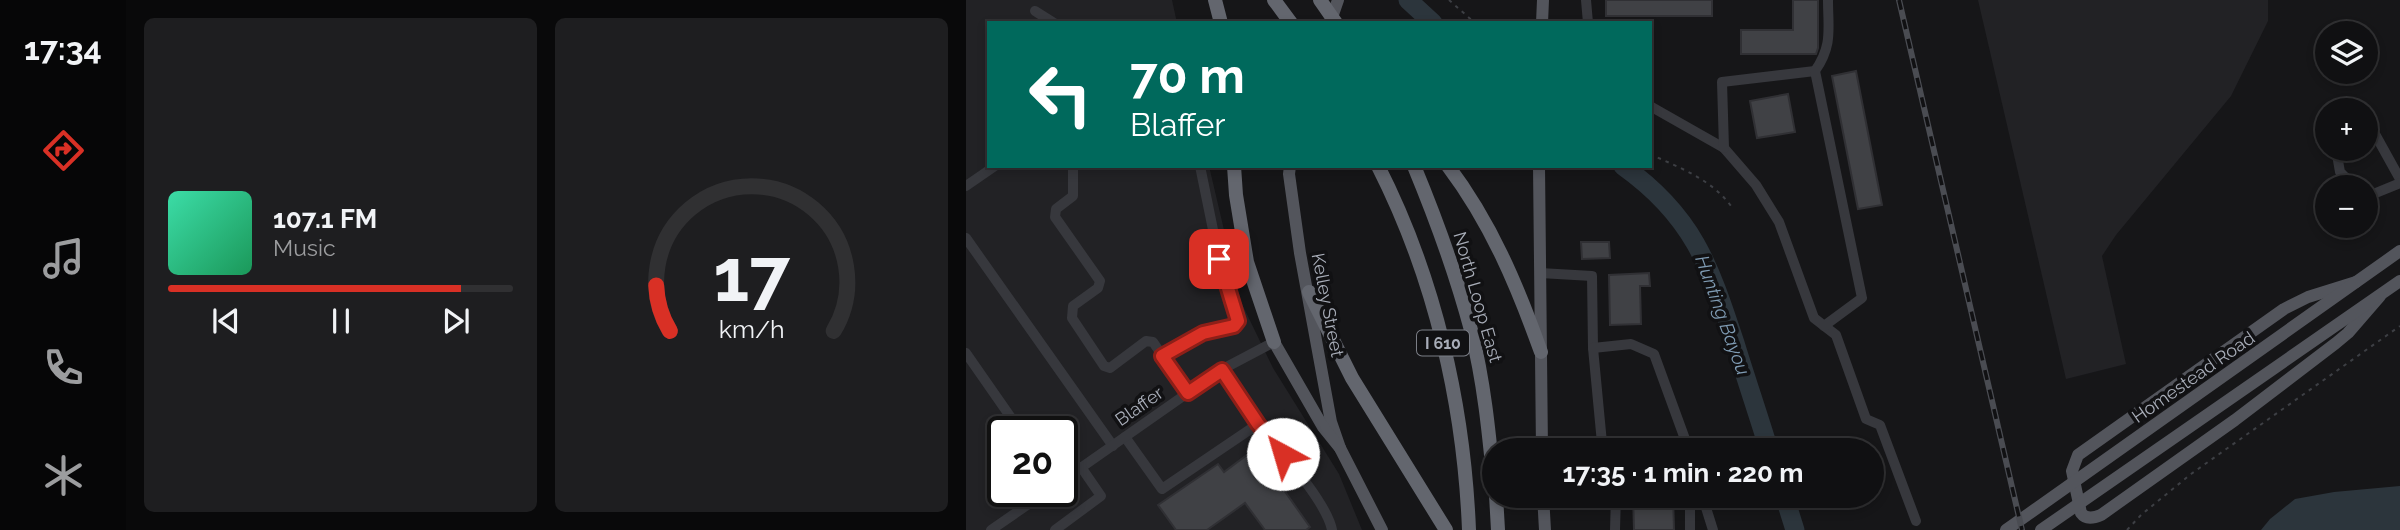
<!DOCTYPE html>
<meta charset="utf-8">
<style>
:root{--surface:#101012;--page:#1e1e20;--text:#f1f3f6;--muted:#9c9d9f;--line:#303032;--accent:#d93025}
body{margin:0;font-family:Raleway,sans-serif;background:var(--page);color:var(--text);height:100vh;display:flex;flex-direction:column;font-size:26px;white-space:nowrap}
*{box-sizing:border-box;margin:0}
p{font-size:23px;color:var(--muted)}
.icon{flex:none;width:38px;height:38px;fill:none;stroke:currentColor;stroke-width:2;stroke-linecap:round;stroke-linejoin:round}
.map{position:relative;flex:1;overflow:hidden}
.details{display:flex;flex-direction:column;gap:18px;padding:18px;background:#09090a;width:840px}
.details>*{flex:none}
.guide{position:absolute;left:21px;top:21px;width:665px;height:147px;border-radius:0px;box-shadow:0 4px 10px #0003,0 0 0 2px var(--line);background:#00695c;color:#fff;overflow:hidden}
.fabs{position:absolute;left:1349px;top:21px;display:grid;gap:14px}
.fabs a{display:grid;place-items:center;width:63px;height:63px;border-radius:50%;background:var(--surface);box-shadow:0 4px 10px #0003,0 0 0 2px var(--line);font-size:35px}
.speed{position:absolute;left:21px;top:416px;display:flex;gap:14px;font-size:35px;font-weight:700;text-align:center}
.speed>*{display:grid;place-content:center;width:91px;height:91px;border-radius:50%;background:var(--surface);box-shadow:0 4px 10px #0003,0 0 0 2px var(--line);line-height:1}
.speed .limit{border:4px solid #111;border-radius:10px;background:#fff;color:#111}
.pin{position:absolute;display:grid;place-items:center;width:60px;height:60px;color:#fff;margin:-30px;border-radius:14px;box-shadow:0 4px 10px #0006}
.me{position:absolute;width:77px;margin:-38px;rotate:321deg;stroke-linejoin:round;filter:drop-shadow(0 0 5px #0008)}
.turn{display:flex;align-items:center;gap:24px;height:147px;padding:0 28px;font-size:32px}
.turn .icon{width:91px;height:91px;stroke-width:2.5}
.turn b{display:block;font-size:49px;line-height:60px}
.details .widget{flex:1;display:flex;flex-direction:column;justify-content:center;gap:10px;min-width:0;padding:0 24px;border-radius:10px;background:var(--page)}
.details .dial{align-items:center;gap:0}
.dial svg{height:182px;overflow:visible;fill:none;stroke:var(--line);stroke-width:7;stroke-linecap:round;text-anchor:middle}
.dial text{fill:var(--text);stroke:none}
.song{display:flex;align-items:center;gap:21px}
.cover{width:84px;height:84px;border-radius:10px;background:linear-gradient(135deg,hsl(160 70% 55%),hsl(150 70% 35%))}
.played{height:7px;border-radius:4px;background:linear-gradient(90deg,var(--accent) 85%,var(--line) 85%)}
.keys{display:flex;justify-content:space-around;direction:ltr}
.details .tiles{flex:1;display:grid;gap:18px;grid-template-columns:repeat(2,1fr)}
.trip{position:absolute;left:516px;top:438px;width:402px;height:70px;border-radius:35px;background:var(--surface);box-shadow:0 4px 10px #0003,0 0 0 2px var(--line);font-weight:700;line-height:70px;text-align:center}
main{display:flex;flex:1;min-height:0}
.menu{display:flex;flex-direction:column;width:126px;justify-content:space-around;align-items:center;background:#060607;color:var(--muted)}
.menu .icon{width:49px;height:49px}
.menu .selected{color:var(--accent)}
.menu b{font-size:32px;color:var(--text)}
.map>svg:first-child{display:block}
</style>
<main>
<nav class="menu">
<b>17:34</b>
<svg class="icon selected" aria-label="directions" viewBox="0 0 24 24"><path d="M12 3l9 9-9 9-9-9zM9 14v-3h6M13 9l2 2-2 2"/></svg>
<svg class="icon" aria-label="music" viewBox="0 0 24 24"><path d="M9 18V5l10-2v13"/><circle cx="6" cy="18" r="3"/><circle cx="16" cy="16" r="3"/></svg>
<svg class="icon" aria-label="phone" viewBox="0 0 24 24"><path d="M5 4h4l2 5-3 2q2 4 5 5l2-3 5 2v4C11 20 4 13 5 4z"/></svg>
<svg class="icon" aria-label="climate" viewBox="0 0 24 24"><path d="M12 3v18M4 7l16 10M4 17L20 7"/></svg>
</nav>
<section class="details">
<div class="tiles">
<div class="widget">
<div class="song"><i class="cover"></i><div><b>107.1 FM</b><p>Music</p></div></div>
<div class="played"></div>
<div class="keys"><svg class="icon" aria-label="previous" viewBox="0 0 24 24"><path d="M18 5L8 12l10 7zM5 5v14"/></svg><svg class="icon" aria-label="pause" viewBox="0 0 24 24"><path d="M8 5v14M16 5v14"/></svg><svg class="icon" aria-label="next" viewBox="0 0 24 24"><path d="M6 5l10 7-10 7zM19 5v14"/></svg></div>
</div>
<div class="widget dial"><svg viewBox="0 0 100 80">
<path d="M14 69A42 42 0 1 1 86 69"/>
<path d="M14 69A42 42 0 0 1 8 49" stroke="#d93025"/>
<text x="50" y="56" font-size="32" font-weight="700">17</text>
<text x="50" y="72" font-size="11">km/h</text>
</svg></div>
</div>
</section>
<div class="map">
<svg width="1434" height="530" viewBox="0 0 1434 530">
<rect width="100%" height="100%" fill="#161618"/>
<!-- built -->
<g fill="#222225" fill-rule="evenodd">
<path d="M 0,0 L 206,0 L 211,23 L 23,23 L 23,166 L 243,166 L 275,302 L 307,368 L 373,474 L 396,530 L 0,530 ZM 37,432 L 96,432 L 96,492 L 37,492 Z"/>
<path d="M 1012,0 L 1302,0 L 1302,21 L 1265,96 L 1150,235 L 1136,256 L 1160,364 L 1100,379 Z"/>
</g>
<!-- water -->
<path fill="#2c353c" d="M 1434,486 L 1434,530 L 1295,530 L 1304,519 L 1329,499 L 1368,492 Z"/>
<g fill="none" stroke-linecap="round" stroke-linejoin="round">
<!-- river -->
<g stroke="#2c353c" stroke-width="19">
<path d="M 442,0 L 467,23"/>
<path d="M 657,166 C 727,216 743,264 769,343 C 780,379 792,414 803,450"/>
<path d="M 818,495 L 829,530"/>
</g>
</g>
<!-- building -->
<g fill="#404145" stroke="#303034" stroke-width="2">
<rect x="640" y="0" width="106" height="16"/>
<path d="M 827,0 L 852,0 L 852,48 L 850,54 L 775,54 L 775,30 L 827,30 Z"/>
<path d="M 890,71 L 916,205 L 892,209 L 866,76 Z"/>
<path d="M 822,94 L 829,132 L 791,138 L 784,101 Z"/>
<path d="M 615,242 L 643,242 L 644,258 L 616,259 Z"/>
<path d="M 683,273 L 684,286 L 674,286 L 675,324 L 644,325 L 643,275 Z"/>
<path d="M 289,449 L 344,527 L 340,530 L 299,530 L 279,503 L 241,530 L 210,530 L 192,505 L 252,464 L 258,472 Z"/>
<path d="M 667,495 L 707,495 L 708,530 L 668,530 Z"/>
</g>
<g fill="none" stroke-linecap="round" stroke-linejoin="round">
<!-- path -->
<g stroke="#3d3f44" stroke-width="2" stroke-dasharray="3.5 5" stroke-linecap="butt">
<path d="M 483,0 L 509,23"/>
<path d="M 684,154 C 714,168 745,179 765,206"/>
<path d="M 1161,530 L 1175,515 L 1225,474 L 1434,326"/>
</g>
<!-- minor -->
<g stroke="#37383d" stroke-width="10">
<path d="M 620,0 L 622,23"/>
<path d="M 69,11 L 88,23"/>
<path d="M 684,106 L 758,148 L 790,185 L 813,222 L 848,318 L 870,335 L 900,419 L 914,425 L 950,521"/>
<path d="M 1400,131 L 1409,134 L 1434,179"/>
<path d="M 758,148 L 756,82 L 849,71"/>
<path d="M 1370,149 L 1374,172 L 1389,187"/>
<path d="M 107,166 L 107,196 L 90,209 L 89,217 L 134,281 L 132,288 L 107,306 L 106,318 L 138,366 L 144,368 L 180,341 L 187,342 L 222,393"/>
<path d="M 0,186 L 29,166"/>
<path d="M 1400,197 L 1434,183"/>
<path d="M 0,238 L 147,446"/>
<path d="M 574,273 L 626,276 L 627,348"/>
<path d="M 858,326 L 896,298 L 849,71 C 867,45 862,29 862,0"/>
<path d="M 0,353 L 55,432"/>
<path d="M 196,356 L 237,333 L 268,326 L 272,321 L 253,259 L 234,166"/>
<path d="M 292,424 C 312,448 361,502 366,530"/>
<path d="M 159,437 L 196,489 L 292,424 L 256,370"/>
<path d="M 642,450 L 636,443 L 627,348 L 665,344 L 688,354 L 723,450"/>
<path d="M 96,481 L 253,371 L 308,342"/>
<path d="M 724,495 L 724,530"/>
<path d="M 736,495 L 747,530"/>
<path d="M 25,530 L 80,492"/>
<path d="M 89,530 L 135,496 L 115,467"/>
<path d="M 649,530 L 650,495"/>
</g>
<!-- major -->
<g stroke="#53555c" stroke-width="12">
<path d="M 364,23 L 372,0"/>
<path d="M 576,23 L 577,0"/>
<path d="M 324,166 L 323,174 L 334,253 L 365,422 L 374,448"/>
<path d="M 573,166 L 576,450"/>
<path d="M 1390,282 L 1342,297 L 1318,309 L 1112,455 L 1106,471 L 1115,513 C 1120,520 1128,518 1135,515 L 1269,420 L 1370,343 L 1382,333 L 1414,296"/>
<path d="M 308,342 L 357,427 L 374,448 L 416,530"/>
<path d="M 577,495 L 579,530"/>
<path d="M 1040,530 L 1434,251"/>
<path d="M 1075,530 L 1434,281"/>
</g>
<!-- highway -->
<g stroke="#63666e" stroke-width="14">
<path d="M 249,0 L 255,23"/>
<path d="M 308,0 L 325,23"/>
<path d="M 354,0 L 370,23"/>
<path d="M 268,166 L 270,195 L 281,262 L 308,342"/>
<path d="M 412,166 C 469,278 498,405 503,530"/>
<path d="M 448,166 C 470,219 490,274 505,330 C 518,381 523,433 528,485"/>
<path d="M 482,166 C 525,223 551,285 575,352"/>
<path d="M 343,292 L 386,378 L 480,530"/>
<path d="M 530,495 L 532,530"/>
</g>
<!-- rail casing -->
<g stroke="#4a4c52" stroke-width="6">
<path id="rail" d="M 933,0 L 1056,530"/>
</g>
<!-- rail -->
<use href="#rail" stroke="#111113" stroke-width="3.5" stroke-dasharray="10" stroke-linecap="butt"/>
</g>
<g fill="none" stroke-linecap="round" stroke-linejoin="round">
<!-- route casing -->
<g stroke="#8d1f18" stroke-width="18">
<path id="route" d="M 253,259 L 272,321 L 268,326 L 237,333 L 196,356 L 222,393 L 256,370 L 292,424 L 317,454"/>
</g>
<!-- route -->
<use href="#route" stroke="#d93025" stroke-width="12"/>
</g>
<g text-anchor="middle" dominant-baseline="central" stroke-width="7" stroke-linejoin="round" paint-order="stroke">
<!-- shield labels -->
<rect fill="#111113" stroke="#7b7e86" stroke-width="2" x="451" y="330.5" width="52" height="25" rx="5"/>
<g font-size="16" font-weight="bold" fill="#a8adb8">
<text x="477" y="343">I 610</text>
</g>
<!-- street labels -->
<g font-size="18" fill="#a8adb8" stroke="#111113">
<text transform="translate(512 297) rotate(74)">North Loop East</text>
<text transform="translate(362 305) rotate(79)">Kelley Street</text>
<text transform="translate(1227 377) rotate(-35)">Homestead Road</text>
<text transform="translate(173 406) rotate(-35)">Blaffer</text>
</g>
<!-- water labels -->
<g font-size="19" font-style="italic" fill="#7f9bb3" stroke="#111113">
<text transform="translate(757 315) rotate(70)">Hunting Bayou</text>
</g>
</g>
</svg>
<div class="fabs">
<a><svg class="icon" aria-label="layers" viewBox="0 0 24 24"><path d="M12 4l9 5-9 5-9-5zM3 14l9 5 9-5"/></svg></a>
<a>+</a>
<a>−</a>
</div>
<div class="speed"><div class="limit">20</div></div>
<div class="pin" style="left:253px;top:259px;background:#d93025"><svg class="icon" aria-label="arrive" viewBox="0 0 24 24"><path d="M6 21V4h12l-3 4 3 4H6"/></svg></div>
<svg class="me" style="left:317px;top:454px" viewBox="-20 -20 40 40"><circle r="19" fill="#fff"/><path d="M0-13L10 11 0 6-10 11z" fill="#d93025"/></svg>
<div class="trip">17:35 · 1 min · 220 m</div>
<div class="guide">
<div class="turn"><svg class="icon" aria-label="left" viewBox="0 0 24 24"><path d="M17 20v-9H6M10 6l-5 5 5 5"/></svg><div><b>70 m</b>Blaffer</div></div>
</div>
</div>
</main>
